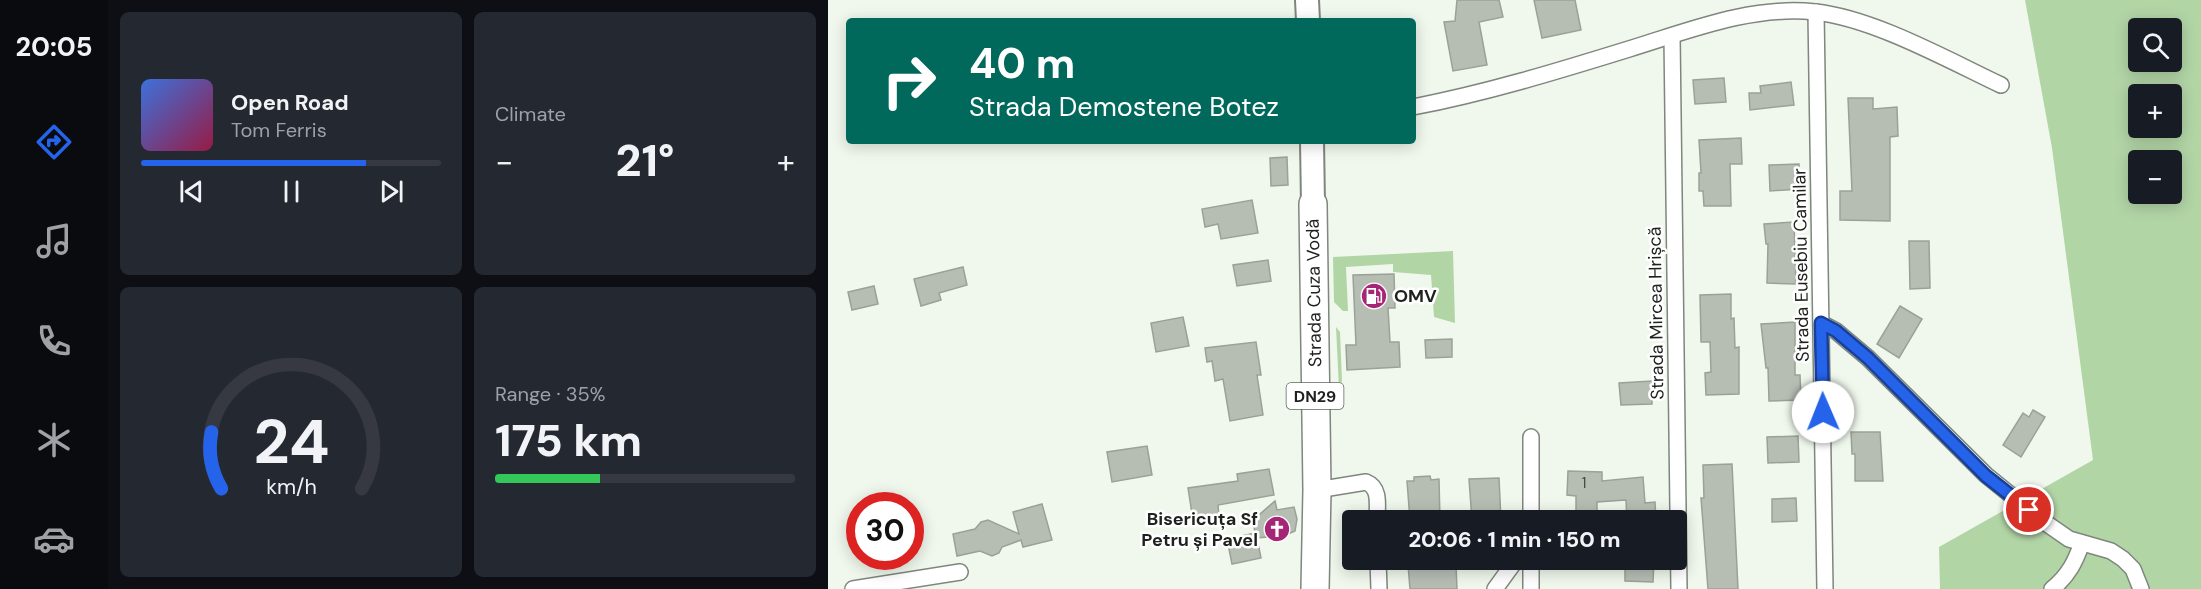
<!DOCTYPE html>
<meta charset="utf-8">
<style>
:root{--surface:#171b24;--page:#242831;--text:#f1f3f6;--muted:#9ea1a6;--line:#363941;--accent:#2563eb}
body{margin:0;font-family:"DM Sans",sans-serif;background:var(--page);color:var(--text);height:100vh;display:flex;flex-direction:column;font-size:22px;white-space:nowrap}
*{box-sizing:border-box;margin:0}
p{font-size:20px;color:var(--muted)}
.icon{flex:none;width:33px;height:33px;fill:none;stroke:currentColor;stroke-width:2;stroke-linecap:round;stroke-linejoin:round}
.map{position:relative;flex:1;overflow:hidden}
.sheet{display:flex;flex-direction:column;gap:12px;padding:12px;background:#0d0f14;width:720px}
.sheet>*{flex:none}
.guide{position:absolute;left:18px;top:18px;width:570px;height:126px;border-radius:6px;box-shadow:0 3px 15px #0003;background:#00695c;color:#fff;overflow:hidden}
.fabs{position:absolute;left:1300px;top:18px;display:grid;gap:12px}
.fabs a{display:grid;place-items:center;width:54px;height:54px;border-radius:6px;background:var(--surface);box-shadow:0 3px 15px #0003;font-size:30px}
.speed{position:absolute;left:18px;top:492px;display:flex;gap:12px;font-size:30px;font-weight:700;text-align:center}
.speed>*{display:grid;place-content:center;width:78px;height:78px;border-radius:50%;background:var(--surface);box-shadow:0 3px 15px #0003;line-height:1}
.speed .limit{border:9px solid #d22;background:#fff;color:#111}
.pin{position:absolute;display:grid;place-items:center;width:51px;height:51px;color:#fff;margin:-26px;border:3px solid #fff;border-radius:50%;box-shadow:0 2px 6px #0007}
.me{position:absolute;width:66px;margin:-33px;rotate:359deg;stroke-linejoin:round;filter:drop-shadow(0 0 4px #0008)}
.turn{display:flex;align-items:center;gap:21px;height:126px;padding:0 24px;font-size:27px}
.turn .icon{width:78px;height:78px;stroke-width:2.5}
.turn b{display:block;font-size:42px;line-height:51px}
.big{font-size:45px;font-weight:800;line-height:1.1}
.sheet .tile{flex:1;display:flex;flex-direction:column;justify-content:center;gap:9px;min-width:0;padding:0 21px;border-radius:9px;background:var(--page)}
.sheet .dial{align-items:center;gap:0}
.dial svg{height:156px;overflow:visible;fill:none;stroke:var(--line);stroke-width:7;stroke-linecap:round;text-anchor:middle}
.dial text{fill:var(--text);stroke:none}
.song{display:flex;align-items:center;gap:18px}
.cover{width:72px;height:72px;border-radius:9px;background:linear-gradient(135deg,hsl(220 70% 55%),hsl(340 70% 35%))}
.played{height:6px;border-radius:3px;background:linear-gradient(90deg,var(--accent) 75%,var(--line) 75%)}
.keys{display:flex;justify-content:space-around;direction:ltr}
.heat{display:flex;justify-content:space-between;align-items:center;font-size:33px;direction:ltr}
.charge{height:9px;border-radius:4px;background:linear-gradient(90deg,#34c759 35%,var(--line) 0)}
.sheet .tiles{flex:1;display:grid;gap:12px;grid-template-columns:repeat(2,1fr)}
.trip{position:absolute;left:514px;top:510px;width:345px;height:60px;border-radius:6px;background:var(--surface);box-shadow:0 3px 15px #0003;font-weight:800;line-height:60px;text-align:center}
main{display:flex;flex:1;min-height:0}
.tabs{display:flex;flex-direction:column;width:108px;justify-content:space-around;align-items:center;background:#090b0e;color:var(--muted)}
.tabs .icon{width:42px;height:42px}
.tabs .active{color:var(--accent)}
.tabs b{font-size:27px;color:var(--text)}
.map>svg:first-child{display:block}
</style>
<main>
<nav class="tabs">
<b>20:05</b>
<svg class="icon active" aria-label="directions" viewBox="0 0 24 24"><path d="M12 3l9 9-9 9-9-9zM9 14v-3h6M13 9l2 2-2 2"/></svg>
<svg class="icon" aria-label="music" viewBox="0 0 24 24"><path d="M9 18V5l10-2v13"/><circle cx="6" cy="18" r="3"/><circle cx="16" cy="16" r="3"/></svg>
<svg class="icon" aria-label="phone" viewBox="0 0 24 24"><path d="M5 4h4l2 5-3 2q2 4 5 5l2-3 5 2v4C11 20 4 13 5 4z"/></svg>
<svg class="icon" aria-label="climate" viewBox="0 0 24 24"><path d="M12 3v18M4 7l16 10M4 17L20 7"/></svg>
<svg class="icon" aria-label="car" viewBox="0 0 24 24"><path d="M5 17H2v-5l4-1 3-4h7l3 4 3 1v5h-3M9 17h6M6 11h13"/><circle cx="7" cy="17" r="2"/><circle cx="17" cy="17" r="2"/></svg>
</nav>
<section class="sheet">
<div class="tiles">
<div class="tile">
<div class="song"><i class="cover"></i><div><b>Open Road</b><p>Tom Ferris</p></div></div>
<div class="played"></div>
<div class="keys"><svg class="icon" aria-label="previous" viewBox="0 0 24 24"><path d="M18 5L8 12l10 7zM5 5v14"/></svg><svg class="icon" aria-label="pause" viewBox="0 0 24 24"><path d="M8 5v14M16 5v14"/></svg><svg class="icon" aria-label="next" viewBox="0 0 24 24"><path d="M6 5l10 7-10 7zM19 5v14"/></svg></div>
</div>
<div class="tile"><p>Climate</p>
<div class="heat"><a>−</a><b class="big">21°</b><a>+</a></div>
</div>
<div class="tile dial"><svg viewBox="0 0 100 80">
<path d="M14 69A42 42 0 1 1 86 69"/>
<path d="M14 69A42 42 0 0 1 9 40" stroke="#2563eb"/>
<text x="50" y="56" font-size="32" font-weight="700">24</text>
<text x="50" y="72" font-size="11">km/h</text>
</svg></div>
<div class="tile"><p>Range · 35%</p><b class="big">175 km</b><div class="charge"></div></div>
</div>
</section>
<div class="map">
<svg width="1373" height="589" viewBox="0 0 1373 589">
<rect width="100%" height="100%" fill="#f0f8ed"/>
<!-- green -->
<g fill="#b2d5a6" fill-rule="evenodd">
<path d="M 1197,0 L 1373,0 L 1373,589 L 1112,589 L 1111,547 L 1265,460 L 1224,148 ZM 1311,28 L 1344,28 L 1344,62 L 1311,62 ZM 1311,94 L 1344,94 L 1344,128 L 1311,128 ZM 1311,160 L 1344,160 L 1344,194 L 1311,194 Z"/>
<path d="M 625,251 L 627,323 L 606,317 L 603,275 L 565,272 L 565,264 L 518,267 L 520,311 L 515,311 L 506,302 L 505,257 Z"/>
<path d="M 508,327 L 512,332 L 514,381 L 511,388 Z"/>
</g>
<!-- building -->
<g fill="#b6beb4" stroke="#9aa197" stroke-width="1.5">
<path d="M 629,0 L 671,0 L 675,17 L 651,22 L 659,65 L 625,71 L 616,22 L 627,21 Z"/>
<path d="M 706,0 L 747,0 L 753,30 L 714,38 Z"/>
<path d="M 896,78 L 898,102 L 867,104 L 865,80 Z"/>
<path d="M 963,82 L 966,105 L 922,110 L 921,93 L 933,93 L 932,86 Z"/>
<path d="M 1020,98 L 1045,98 L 1045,109 L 1069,107 L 1070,136 L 1062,137 L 1062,221 L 1012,220 L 1012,191 L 1024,191 Z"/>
<path d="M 913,138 L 914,164 L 902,164 L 903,206 L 876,206 L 875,191 L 871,191 L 871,173 L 873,173 L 871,140 Z"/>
<path d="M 459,157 L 460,185 L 443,186 L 442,158 Z"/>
<path d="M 971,164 L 972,189 L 942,191 L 941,165 Z"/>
<path d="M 424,200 L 430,233 L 393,239 L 390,224 L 377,227 L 374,209 Z"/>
<path d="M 966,222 L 968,284 L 939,283 L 940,244 L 938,244 L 936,224 Z"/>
<path d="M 1081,241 L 1101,241 L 1102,288 L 1082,289 Z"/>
<path d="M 440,260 L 443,281 L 409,286 L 405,265 Z"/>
<path d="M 135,267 L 139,285 L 111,293 L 113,300 L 93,306 L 86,279 Z"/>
<path d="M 566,274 L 567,308 L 560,308 L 562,342 L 571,342 L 572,367 L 519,370 L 518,345 L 528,345 L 525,275 Z"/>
<path d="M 46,286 L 50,304 L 24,310 L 20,292 Z"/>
<path d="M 903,294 L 903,319 L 906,318 L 907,348 L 911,347 L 911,394 L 878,395 L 877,373 L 883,372 L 882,342 L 873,342 L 872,295 Z"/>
<path d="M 1072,306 L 1094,319 L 1071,358 L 1049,344 Z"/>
<path d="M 355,317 L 361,346 L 328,352 L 323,323 Z"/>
<path d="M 967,322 L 967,375 L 972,375 L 973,400 L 941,401 L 940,368 L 938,368 L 933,324 Z"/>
<path d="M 624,339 L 624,357 L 598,358 L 597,340 Z"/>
<path d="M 428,342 L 433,375 L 429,375 L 435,415 L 402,421 L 395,379 L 387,381 L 384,361 L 379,362 L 377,348 Z"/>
<path d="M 824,381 L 824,404 L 793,405 L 791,383 Z"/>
<path d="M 1205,410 L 1217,417 L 1193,457 L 1175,445 L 1195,413 L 1201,417 Z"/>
<path d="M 1023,432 L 1052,432 L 1055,481 L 1027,481 L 1027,454 L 1024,454 Z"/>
<path d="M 970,436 L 971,462 L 940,463 L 939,437 Z"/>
<path d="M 319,446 L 324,475 L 284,482 L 279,452 Z"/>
<path d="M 904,464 L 910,589 L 880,589 L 873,498 L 876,498 L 875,465 Z"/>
<path d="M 441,469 L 446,495 L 390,505 L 391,516 L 365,520 L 360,488 L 410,481 L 409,474 Z"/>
<path d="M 740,471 L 774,472 L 774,481 L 815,477 L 817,503 L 827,502 L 828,520 L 799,520 L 798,500 L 769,502 L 769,520 L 748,520 L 748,496 L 739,495 Z"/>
<path d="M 602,476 L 603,480 L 611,479 L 612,520 L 582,520 L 579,481 L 586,481 L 586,477 Z"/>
<path d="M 671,478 L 673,520 L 644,520 L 641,479 Z"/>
<path d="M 968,498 L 969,521 L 944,522 L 944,499 Z"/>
<path d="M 447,501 L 449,510 L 466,507 L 469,519 L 467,531 L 458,535 L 429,538 L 433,558 L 404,564 L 399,539 L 427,533 L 425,520 Z"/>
<path d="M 214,504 L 224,540 L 195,547 L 193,540 L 174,547 L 171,553 L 164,556 L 152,551 L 129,556 L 125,534 L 147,529 L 153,522 L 160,520 L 191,534 L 185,512 Z"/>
<path d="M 797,560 L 826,560 L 825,582 L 797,581 Z"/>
<path d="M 614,563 L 614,566 L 628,565 L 629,589 L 582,589 L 580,565 Z"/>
</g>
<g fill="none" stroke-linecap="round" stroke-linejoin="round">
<!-- street casing -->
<g stroke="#7f867d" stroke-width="18">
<g id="street">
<path d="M 988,12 L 997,589"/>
<path d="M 844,36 L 851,589"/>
<path d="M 585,107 C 658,93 730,71 801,49 C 860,31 924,5 987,12 C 1045,18 1120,60 1173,85"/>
<path d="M 993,323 L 1008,331 L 1040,358 L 1158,475 L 1215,521 L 1241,539 L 1283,551 L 1295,559 L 1305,569 L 1313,589"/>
<path d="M 703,437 L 703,520"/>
<path d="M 489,490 L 538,482 C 553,488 549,506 549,520"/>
<path d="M 550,560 L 551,589"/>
<path d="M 25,589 L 132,572"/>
<path d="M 667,589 L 688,560"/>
<path d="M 703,589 L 703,560"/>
<path d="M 1224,589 C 1241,575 1247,562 1254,543"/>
</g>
</g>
<!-- primary casing -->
<g stroke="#7f867d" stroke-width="26">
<g id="primary">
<path d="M 479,0 L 480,21"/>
<path d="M 484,141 L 485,204"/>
</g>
</g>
<!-- highway casing -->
<g stroke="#7f867d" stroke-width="30">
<path id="highway" d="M 485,204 L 489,490 L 487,589"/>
</g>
<!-- street -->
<use href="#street" stroke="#fff" stroke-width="15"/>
<!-- primary -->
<use href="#primary" stroke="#fff" stroke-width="22"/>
<!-- highway -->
<use href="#highway" stroke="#fff" stroke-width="27"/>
</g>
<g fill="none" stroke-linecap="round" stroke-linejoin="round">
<!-- route casing -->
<g stroke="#184099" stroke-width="15">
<path id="route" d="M 995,412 L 993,323 L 1008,331 L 1040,358 L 1158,476 L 1201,510"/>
</g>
<!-- route -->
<use href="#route" stroke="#2563eb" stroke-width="10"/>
</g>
<!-- icons -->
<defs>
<g id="fuel-disc" transform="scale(1.35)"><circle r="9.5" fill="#a62676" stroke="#fff"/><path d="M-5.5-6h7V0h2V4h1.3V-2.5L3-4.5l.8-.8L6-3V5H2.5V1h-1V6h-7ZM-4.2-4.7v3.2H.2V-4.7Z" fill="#fff"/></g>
<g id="church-disc" transform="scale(1.35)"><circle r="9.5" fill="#a62676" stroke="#fff"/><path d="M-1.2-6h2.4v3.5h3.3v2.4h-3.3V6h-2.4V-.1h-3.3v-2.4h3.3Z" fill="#fff"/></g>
</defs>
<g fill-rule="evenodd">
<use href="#fuel-disc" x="546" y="296"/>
<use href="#church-disc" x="449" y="529"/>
</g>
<g text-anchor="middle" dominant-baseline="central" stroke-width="5" stroke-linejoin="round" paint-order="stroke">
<!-- number labels -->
<g font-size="15" fill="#444843">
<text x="756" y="483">1</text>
</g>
<!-- shield labels -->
<rect fill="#fff" stroke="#626461" stroke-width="1.5" x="458.5" y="383" width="57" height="26" rx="4.5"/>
<g font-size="16" font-weight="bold" fill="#1e211d">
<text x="487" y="396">DN29</text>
</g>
<!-- street labels -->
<g font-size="18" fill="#1e211d" stroke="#fff">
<text transform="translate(973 265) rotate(-91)">Strada Eusebiu Camilar</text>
<text transform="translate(486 293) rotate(-91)">Strada Cuza Vodă</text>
<text transform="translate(828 313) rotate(-91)">Strada Mircea Hrișcă</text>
</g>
<!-- poi labels -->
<g font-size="18" font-weight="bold" fill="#1e211d" stroke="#fff" text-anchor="start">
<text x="566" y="296">OMV</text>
<text x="430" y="519" text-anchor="end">Bisericuța Sf<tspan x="430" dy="21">Petru și Pavel</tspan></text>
</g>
</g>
</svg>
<div class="fabs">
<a><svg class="icon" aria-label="search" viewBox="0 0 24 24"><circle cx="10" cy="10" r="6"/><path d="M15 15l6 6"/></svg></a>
<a>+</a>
<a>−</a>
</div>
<div class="speed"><div class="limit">30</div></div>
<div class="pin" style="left:1201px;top:510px;background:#d93025"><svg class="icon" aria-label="arrive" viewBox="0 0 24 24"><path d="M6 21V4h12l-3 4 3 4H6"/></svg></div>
<svg class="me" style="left:995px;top:412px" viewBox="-20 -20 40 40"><circle r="19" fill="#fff"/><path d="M0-13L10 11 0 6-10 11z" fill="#2563eb"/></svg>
<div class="trip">20:06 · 1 min · 150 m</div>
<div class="guide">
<div class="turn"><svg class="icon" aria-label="right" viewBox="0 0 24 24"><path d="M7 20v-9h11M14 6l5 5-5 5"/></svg><div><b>40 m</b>Strada Demostene Botez</div></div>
</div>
</div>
</main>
